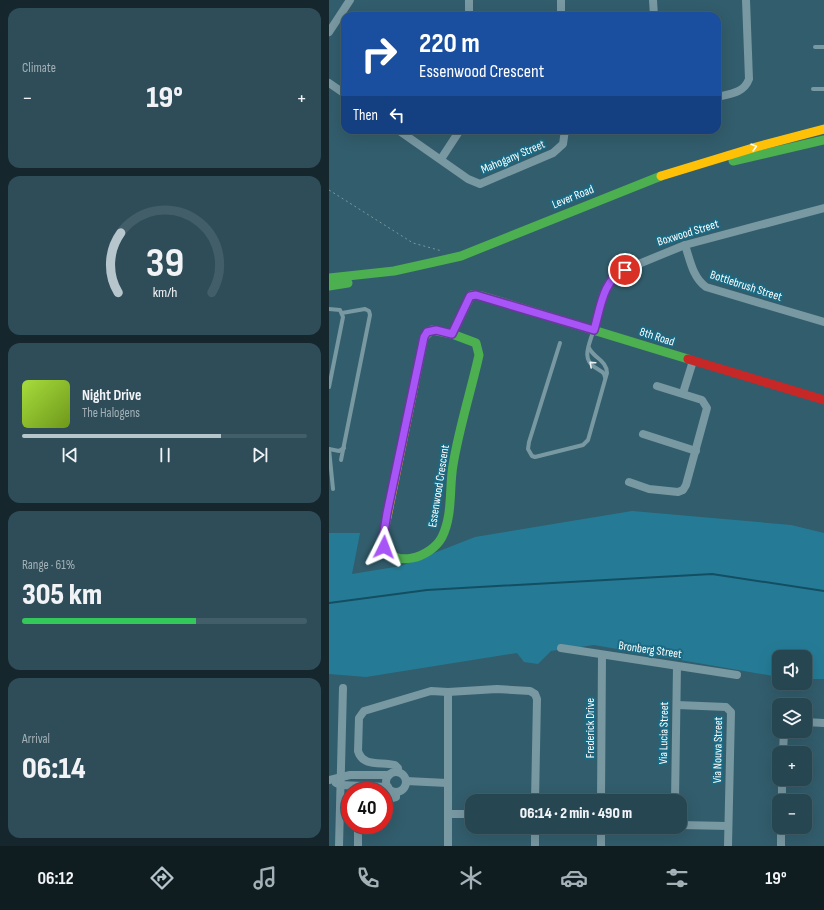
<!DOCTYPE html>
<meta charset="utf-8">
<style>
:root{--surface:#264651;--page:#2e4d58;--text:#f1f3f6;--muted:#a4b1b7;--line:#425e68;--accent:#b7c6cc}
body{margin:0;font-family:"Sofia Sans Condensed",sans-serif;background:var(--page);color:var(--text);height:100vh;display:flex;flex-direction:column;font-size:15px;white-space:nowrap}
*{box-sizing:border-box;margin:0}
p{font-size:13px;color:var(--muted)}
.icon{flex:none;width:22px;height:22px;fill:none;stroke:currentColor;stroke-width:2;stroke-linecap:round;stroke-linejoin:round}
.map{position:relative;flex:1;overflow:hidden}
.panel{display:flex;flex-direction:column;gap:8px;padding:8px;background:#15262d;width:329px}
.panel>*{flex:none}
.banner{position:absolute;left:12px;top:12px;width:380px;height:122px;border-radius:12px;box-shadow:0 4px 16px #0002,0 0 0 1px var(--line);background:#1a4fa0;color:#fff;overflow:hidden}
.tools{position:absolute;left:443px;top:650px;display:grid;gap:8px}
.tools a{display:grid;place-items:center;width:40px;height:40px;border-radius:8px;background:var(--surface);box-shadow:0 4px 16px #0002,0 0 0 1px var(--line);font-size:20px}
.speed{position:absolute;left:12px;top:782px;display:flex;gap:8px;font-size:20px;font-weight:700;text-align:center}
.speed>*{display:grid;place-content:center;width:52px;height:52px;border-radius:50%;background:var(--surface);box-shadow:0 4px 16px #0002,0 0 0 1px var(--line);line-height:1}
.speed .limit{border:6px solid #d22;background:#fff;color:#111}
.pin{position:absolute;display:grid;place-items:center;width:34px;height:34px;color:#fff;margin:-17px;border:2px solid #fff;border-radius:50%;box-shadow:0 1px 4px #0007}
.me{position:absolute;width:44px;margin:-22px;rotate:3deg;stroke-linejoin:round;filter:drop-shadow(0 0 3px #0008)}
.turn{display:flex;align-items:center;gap:14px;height:84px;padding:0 12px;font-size:18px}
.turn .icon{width:52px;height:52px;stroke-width:2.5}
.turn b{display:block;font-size:28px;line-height:34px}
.then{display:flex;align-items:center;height:38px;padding:0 12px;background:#0003;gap:8px;font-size:15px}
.big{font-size:30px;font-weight:800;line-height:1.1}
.panel .tile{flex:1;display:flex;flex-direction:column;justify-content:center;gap:6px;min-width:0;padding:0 14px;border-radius:12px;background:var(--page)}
.panel .dial{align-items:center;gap:0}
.dial svg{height:104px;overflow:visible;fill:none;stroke:var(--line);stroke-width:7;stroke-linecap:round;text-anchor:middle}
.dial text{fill:var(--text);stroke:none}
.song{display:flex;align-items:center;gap:12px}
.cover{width:48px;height:48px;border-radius:6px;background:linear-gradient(135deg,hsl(80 70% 55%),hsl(80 70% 35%))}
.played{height:4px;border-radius:2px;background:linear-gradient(90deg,var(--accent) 70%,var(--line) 70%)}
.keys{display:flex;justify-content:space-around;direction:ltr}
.heat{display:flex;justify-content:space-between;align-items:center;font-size:22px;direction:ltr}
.charge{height:6px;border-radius:3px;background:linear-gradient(90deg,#34c759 61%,var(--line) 0)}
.trip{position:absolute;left:136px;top:794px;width:222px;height:40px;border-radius:12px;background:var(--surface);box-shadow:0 4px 16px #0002,0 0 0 1px var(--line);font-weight:800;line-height:40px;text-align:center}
.dock{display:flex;height:64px;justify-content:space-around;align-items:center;background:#0f1c20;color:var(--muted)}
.dock .icon{width:28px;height:28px}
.dock .selected{color:var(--accent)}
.dock b{font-size:18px;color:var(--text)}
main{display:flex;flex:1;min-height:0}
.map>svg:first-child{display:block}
</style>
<main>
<section class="panel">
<div class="tile"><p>Climate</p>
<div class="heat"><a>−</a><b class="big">19°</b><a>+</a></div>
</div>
<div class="tile dial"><svg viewBox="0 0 100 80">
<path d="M14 69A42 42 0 1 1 86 69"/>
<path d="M14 69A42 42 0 0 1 16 23" stroke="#b7c6cc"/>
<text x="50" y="56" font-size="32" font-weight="700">39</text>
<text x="50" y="72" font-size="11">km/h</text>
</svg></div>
<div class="tile">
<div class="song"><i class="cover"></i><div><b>Night Drive</b><p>The Halogens</p></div></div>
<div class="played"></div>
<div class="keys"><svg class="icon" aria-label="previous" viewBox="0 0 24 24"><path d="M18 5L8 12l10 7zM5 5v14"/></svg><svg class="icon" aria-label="pause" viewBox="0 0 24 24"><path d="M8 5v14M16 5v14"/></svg><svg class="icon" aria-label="next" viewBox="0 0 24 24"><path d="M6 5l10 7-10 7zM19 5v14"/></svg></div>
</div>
<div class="tile"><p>Range · 61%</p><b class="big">305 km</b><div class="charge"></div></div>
<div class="tile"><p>Arrival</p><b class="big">06:14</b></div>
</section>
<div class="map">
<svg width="495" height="846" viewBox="0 0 495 846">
<rect width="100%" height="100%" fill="#325d6c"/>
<!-- green -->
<path fill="#257b96" d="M 303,511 L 462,525 L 495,533 L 495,679 L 476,679 L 476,657 L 450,657 L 450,677 L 265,645 L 222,651 L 209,664 L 195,662 L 188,653 L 37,677 L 0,674 L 0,533 L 31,533 L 23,574 L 72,566 L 146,537 Z"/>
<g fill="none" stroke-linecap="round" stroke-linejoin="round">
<!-- stream -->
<path stroke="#144e63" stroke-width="2" d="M 0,603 L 98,590 L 383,574 L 495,591"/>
<!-- path -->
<path stroke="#7898a2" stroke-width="1" stroke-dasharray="2 3" stroke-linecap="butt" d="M 0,190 L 84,243 L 113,251"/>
<!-- lane -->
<g stroke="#7898a2" stroke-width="4">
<path d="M 486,47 L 495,47"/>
<path d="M 484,89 L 495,89"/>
<path d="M 0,309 L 11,310 L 14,317 L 0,387"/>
<path d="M 264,332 C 260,345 252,360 267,368 C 272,371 275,372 276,377"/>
<path d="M 231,343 L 200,442 L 199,449 L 203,456 L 206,457 L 254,445 L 259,440 L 278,373 C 278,361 265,358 260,348"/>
<path d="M 0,449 L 4,489"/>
<path d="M 0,449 L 10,451 L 15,448"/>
<path d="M 12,460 L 41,315 L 40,311 L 36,309 L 13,313"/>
</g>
<!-- street -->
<g stroke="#7898a2" stroke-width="8">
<path d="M 140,0 L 140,16"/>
<path d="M 232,0 L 232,16"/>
<path d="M 324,0 L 325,16"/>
<path d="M 0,32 L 21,0"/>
<path d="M 0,83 L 16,94"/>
<path d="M 388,97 C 401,94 415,93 420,79 L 417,0"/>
<path d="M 69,130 L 139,179 L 151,184 L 224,153 L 234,144 L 236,130"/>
<path d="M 112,159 L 131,130"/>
<path d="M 356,245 C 361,260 364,278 377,287 L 495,322"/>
<path d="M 265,330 C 270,312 273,283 290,272 L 356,245 L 495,208"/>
<path d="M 354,393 L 364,361"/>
<path d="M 314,434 L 367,451"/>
<path d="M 300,482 L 320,489 L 349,492 L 354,490 L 357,485 L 378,408 L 373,400 L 328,386"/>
<path d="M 232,648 L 408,675"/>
<path d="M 348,705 L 397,707 L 402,712 L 399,846"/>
<path d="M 476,722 L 495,723"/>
<path d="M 454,753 L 455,731"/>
<path d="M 69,772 L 69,768 L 66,765 C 53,761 34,768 29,751 L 30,718 L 35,711 L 102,691 L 119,692 L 168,689 L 201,691 L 206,694 L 208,699 L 206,801"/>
<circle cx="67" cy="782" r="10"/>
<path d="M 0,780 L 21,775 L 60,775"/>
<path d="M 77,781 L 118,783"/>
<path d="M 7,783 L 11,785 L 59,787"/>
<path d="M 55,800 L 67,797 L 67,792"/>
<path d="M 272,801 L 273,655"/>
<path d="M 346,801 L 348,666"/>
<path d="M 453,801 L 453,779"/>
<path d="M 119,814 L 143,814"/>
<path d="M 351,825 L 399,826"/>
<path d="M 206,827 L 206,846"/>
<path d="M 10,846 L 14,688"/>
<path d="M 29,846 L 29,825"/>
<path d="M 119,846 L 119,692"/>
<path d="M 272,846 L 272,827"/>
<path d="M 452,846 L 452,827"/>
</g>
<!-- fast -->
<g stroke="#4caf50" stroke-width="9">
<path d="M 404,161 L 495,140"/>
<path d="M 0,278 L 65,271 L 132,256 L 332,176"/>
<path d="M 0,286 L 19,283"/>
<path d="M 85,386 L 95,337 L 103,330 L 123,334 L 142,295 L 153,296 L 359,359"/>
<path d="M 58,517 C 57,524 53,533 55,541 C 61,572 103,557 113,537 C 124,515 120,488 124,465 C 130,428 142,391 150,355 L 147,343 L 123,334"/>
</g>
<!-- slow -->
<g stroke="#ffc107" stroke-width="9">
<path d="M 332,176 L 427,147 L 495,129"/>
<path d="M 58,517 L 85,386"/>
</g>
<!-- jam -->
<path stroke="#c62828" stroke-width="9" d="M 359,359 L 495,400"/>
</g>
<!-- one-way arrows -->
<defs><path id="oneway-chevron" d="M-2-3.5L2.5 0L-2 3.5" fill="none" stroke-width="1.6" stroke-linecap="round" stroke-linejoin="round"/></defs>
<use stroke="#f6fbf6" href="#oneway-chevron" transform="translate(425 147) rotate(-16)"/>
<use stroke="#ebf0f1" href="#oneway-chevron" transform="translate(263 364) rotate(-138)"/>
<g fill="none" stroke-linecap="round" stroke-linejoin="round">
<!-- route casing -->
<g stroke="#6d37a1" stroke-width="10">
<path id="route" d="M 55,547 L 54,538 L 58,513 L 95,337 L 98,332 L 107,330 L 123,334 L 141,296 L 147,295 L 265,330 C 271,310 274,278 296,270"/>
</g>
<!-- route -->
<use href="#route" stroke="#a855f7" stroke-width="7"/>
</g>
<g text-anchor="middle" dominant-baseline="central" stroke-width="4" stroke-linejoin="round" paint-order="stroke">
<!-- street labels -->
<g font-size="12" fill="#fff" stroke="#1a6a84">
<text transform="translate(184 157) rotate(-23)">Mahogany Street</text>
<text transform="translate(244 197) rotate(-22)">Lever Road</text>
<text transform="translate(359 233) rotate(-17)">Boxwood Street</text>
<text transform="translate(417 286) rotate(18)">Bottlebrush Street</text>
<text transform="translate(328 337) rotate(18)">8th Road</text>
<text transform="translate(110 486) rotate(-81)">Essenwood Crescent</text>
<text transform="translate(321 650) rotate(8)">Bronberg Street</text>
<text transform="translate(261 728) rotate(-90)">Frederick Drive</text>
<text transform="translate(335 733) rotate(-89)">Via Lucia Street</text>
<text transform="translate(389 750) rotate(-89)">Via Nouva Street</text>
</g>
</g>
</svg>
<div class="tools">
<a><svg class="icon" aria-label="sound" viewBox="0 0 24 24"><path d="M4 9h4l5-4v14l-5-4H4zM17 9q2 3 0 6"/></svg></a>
<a><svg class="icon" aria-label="layers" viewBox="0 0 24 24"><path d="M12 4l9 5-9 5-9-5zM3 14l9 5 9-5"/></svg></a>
<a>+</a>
<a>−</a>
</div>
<div class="speed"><div class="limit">40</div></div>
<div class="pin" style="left:296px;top:270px;background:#d93025"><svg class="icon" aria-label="arrive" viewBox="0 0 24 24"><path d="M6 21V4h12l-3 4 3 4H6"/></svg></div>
<svg class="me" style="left:55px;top:547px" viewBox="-20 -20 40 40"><path d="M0-17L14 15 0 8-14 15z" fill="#a855f7" stroke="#fff" stroke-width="4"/></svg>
<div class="trip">06:14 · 2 min · 490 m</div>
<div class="banner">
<div class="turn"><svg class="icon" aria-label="right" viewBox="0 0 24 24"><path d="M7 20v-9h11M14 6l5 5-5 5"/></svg><div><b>220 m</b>Essenwood Crescent</div></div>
<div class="then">Then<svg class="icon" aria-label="left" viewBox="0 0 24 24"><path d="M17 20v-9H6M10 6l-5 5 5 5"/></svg></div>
</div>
</div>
</main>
<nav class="dock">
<b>06:12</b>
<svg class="icon selected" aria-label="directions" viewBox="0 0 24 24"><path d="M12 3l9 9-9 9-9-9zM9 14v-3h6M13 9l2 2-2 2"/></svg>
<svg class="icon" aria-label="music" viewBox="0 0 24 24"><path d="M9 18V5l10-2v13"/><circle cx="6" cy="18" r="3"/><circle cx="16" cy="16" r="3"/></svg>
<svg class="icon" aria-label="phone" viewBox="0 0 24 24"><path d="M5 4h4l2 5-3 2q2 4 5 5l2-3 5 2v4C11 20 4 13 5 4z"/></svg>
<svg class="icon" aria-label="climate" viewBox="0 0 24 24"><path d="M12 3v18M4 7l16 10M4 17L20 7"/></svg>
<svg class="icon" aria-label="car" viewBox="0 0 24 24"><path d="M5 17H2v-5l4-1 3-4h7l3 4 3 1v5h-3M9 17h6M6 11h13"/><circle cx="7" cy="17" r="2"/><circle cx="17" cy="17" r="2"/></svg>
<svg class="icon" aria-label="filters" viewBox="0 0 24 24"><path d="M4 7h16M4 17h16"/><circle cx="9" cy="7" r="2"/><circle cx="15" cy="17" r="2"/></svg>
<b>19°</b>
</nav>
